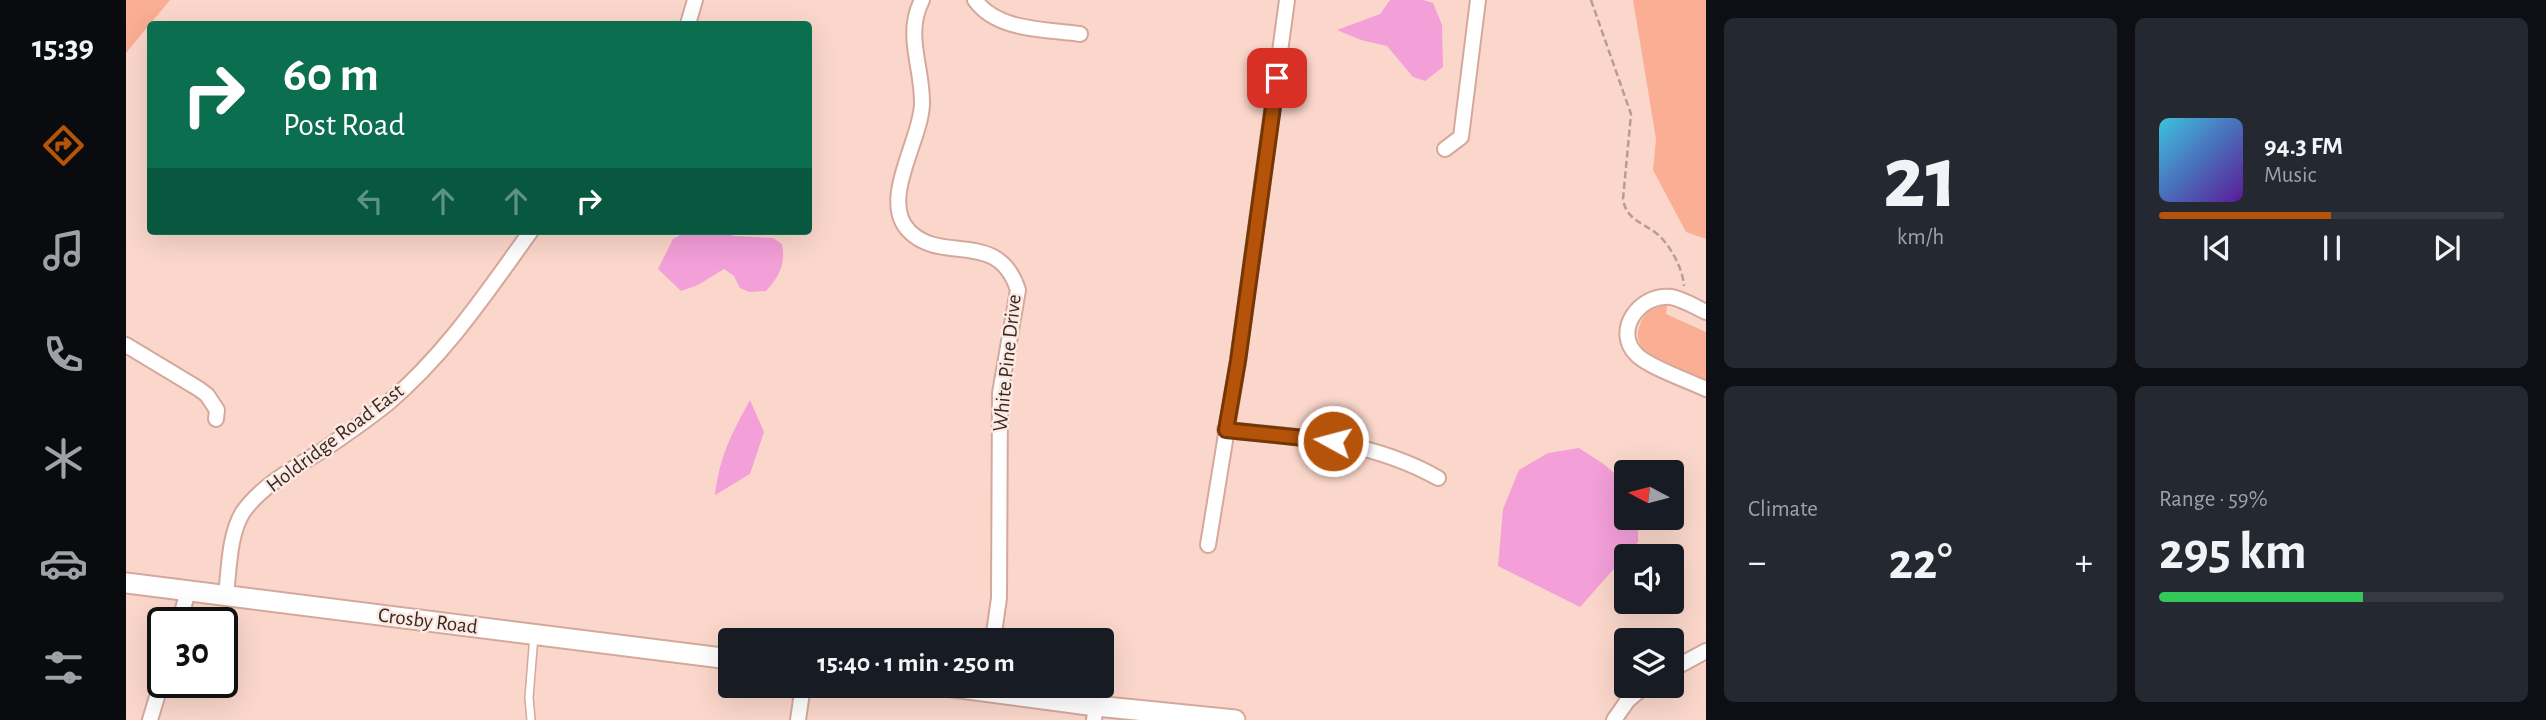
<!DOCTYPE html>
<meta charset="utf-8">
<style>
:root{--surface:#171b24;--page:#242831;--text:#f1f3f6;--muted:#9ea1a6;--line:#363941;--accent:#b45309}
body{margin:0;font-family:"Alegreya Sans",sans-serif;background:var(--page);color:var(--text);height:100vh;display:flex;flex-direction:column;font-size:26px;white-space:nowrap}
*{box-sizing:border-box;margin:0}
p{font-size:23px;color:var(--muted)}
.icon{flex:none;width:38px;height:38px;fill:none;stroke:currentColor;stroke-width:2;stroke-linecap:round;stroke-linejoin:round}
.map{position:relative;flex:1;overflow:hidden}
.sheet{display:flex;flex-direction:column;gap:18px;padding:18px;background:#0d0f14;width:840px}
.sheet>*{flex:none}
.banner{position:absolute;left:21px;top:21px;width:665px;height:214px;border-radius:7px;box-shadow:0 7px 28px #0002;background:#0b6e4f;color:#fff;overflow:hidden}
.needle{width:46px;rotate:277deg}
.buttons{position:absolute;left:1488px;top:460px;display:grid;gap:14px}
.buttons a{display:grid;place-items:center;width:70px;height:70px;border-radius:7px;background:var(--surface);box-shadow:0 7px 28px #0002;font-size:35px}
.speed{position:absolute;left:21px;top:607px;display:flex;gap:14px;font-size:35px;font-weight:700;text-align:center}
.speed>*{display:grid;place-content:center;width:91px;height:91px;border-radius:50%;background:var(--surface);box-shadow:0 7px 28px #0002;line-height:1}
.speed .limit{border:4px solid #111;border-radius:10px;background:#fff;color:#111}
.pin{position:absolute;display:grid;place-items:center;width:60px;height:60px;color:#fff;margin:-30px;border-radius:14px;box-shadow:0 4px 10px #0006}
.me{position:absolute;width:77px;margin:-38px;rotate:277deg;stroke-linejoin:round;filter:drop-shadow(0 0 5px #0008)}
.turn{display:flex;align-items:center;gap:24px;height:147px;padding:0 21px;font-size:32px}
.turn .icon{width:91px;height:91px;stroke-width:2.5}
.turn b{display:block;font-size:49px;line-height:60px}
.lanes{display:flex;align-items:center;height:66px;padding:0 21px;background:#0003;justify-content:center;gap:35px;direction:ltr}
.lanes .off{opacity:.35}
.big{font-size:52px;font-weight:600;line-height:1.1}
.sheet .tile{flex:1;display:flex;flex-direction:column;justify-content:center;gap:10px;min-width:0;padding:0 24px;border-radius:10px;background:var(--page)}
.sheet .dial{align-items:center;gap:0}
.dial b{font-size:91px;line-height:1}
.song{display:flex;align-items:center;gap:21px}
.cover{width:84px;height:84px;border-radius:10px;background:linear-gradient(135deg,hsl(190 70% 55%),hsl(270 70% 35%))}
.played{height:7px;border-radius:4px;background:linear-gradient(90deg,var(--accent) 50%,var(--line) 50%)}
.keys{display:flex;justify-content:space-around;direction:ltr}
.heat{display:flex;justify-content:space-between;align-items:center;font-size:38px;direction:ltr}
.charge{height:10px;border-radius:5px;background:linear-gradient(90deg,#34c759 59%,var(--line) 0)}
.sheet .tiles{flex:1;display:grid;gap:18px;grid-template-columns:repeat(2,1fr)}
.trip{position:absolute;left:592px;top:628px;width:396px;height:70px;border-radius:7px;background:var(--surface);box-shadow:0 7px 28px #0002;font-weight:600;line-height:70px;text-align:center}
main{display:flex;flex:1;min-height:0}
.tab-bar{display:flex;flex-direction:column;width:126px;justify-content:space-around;align-items:center;background:#090b0e;color:var(--muted)}
.tab-bar .icon{width:49px;height:49px}
.tab-bar .on{color:var(--accent)}
.tab-bar b{font-size:32px;color:var(--text)}
.map>svg:first-child{display:block}
</style>
<main>
<nav class="tab-bar">
<b>15:39</b>
<svg class="icon on" aria-label="directions" viewBox="0 0 24 24"><path d="M12 3l9 9-9 9-9-9zM9 14v-3h6M13 9l2 2-2 2"/></svg>
<svg class="icon" aria-label="music" viewBox="0 0 24 24"><path d="M9 18V5l10-2v13"/><circle cx="6" cy="18" r="3"/><circle cx="16" cy="16" r="3"/></svg>
<svg class="icon" aria-label="phone" viewBox="0 0 24 24"><path d="M5 4h4l2 5-3 2q2 4 5 5l2-3 5 2v4C11 20 4 13 5 4z"/></svg>
<svg class="icon" aria-label="climate" viewBox="0 0 24 24"><path d="M12 3v18M4 7l16 10M4 17L20 7"/></svg>
<svg class="icon" aria-label="car" viewBox="0 0 24 24"><path d="M5 17H2v-5l4-1 3-4h7l3 4 3 1v5h-3M9 17h6M6 11h13"/><circle cx="7" cy="17" r="2"/><circle cx="17" cy="17" r="2"/></svg>
<svg class="icon" aria-label="filters" viewBox="0 0 24 24"><path d="M4 7h16M4 17h16"/><circle cx="9" cy="7" r="2"/><circle cx="15" cy="17" r="2"/></svg>
</nav>
<div class="map">
<svg width="1580" height="720" viewBox="0 0 1580 720">
<rect width="100%" height="100%" fill="#fbd7cb"/>
<!-- green -->
<g fill="#faae94">
<path d="M 0,0 L 44,0 L 0,53 Z"/>
<path d="M 1507,0 L 1580,0 L 1580,239 L 1560,232 L 1527,170 L 1530,139 Z"/>
<path d="M 1541,305 L 1540,314 L 1580,332 L 1580,382 C 1555,371 1498,359 1515,322 C 1520,310 1529,307 1541,305 Z"/>
</g>
<!-- water -->
<g fill="#f39fd8">
<path d="M 1264,0 L 1297,0 L 1307,3 L 1316,25 L 1317,67 L 1299,81 L 1287,77 L 1261,46 L 1235,40 L 1211,30 L 1254,14 Z"/>
<path d="M 561,231 L 597,231 L 607,236 L 647,238 L 656,244 C 660,264 653,277 640,291 L 623,292 L 614,288 L 608,276 L 598,269 L 572,285 L 555,291 L 532,269 L 547,239 Z"/>
<path d="M 624,400 L 638,432 L 624,474 L 589,495 C 594,455 605,435 624,400 Z"/>
<path d="M 1453,448 L 1479,465 L 1498,482 L 1500,518 L 1512,518 L 1512,542 L 1454,607 L 1372,566 L 1377,509 L 1393,470 L 1422,453 Z"/>
</g>
<g fill="none" stroke-linecap="round" stroke-linejoin="round">
<!-- service casing -->
<g stroke="#d4a99b" stroke-width="10">
<path id="service" d="M 405,720 L 403,698 L 408,635"/>
</g>
<!-- minor casing -->
<g stroke="#d4a99b" stroke-width="18">
<g id="minor">
<path d="M 796,0 C 778,35 797,68 796,104 C 795,141 753,200 783,231 C 816,265 872,228 892,290 L 874,393 L 873,598 L 867,640"/>
<path d="M 849,0 C 871,31 919,29 954,34"/>
<path d="M 562,24 L 569,0"/>
<path d="M 1319,149 L 1335,137 L 1352,0"/>
<path d="M 1580,312 C 1569,307 1557,299 1545,297 C 1514,293 1486,331 1511,355 C 1523,367 1563,381 1580,389"/>
<path d="M 0,345 L 73,389 L 81,395 L 91,410 L 90,419"/>
<path d="M 1099,430 C 1175,437 1244,440 1312,478"/>
<path d="M 1082,545 L 1112,361 L 1161,0"/>
<path d="M 100,595 C 103,570 103,534 117,512 C 136,485 170,467 197,450 C 219,435 241,420 262,403 C 320,354 361,292 405,231"/>
<path d="M 53,623 L 62,591"/>
<path d="M 1545,670 L 1580,651"/>
<path d="M 24,720 L 37,677"/>
<path d="M 672,720 L 677,686"/>
<path d="M 968,720 L 970,706"/>
<path d="M 1488,720 L 1502,700 L 1519,686"/>
</g>
</g>
<!-- tertiary casing -->
<g stroke="#d4a99b" stroke-width="23">
<g id="tertiary">
<path d="M 0,583 L 604,659"/>
<path d="M 819,686 L 970,706 L 1109,720"/>
</g>
</g>
<!-- path -->
<path stroke="#b99c92" stroke-width="2.5" stroke-dasharray="7 3.5" stroke-linecap="butt" d="M 1465,0 L 1505,114 L 1497,199 C 1500,219 1515,222 1530,233 C 1544,244 1557,269 1558,286"/>
<!-- service -->
<use href="#service" stroke="#fff" stroke-width="7"/>
<!-- minor -->
<use href="#minor" stroke="#fff" stroke-width="14"/>
<!-- tertiary -->
<use href="#tertiary" stroke="#fff" stroke-width="19"/>
</g>
<g fill="none" stroke-linecap="round" stroke-linejoin="round">
<!-- route casing -->
<g stroke="#753606" stroke-width="18">
<path id="route" d="M 1151,78 L 1112,361 L 1100,430 L 1207,441"/>
</g>
<!-- route -->
<use href="#route" stroke="#b45309" stroke-width="12"/>
</g>
<g text-anchor="middle" dominant-baseline="central" stroke-width="5" stroke-linejoin="round" paint-order="stroke">
<!-- street labels -->
<g font-size="21" fill="#392823" stroke="#fbe9e2">
<text transform="translate(881 363) rotate(-84)">White Pine Drive</text>
<text transform="translate(209 438) rotate(-37)">Holdridge Road East</text>
<text transform="translate(302 621) rotate(7)">Crosby Road</text>
</g>
</g>
</svg>
<div class="buttons">
<a><svg class="needle" viewBox="-14 -14 28 28"><path d="M0-13l5 13h-10z" fill="#e53935"/><path d="M0 13l5-13h-10z" fill="#9ea1a6"/></svg></a>
<a><svg class="icon" aria-label="sound" viewBox="0 0 24 24"><path d="M4 9h4l5-4v14l-5-4H4zM17 9q2 3 0 6"/></svg></a>
<a><svg class="icon" aria-label="layers" viewBox="0 0 24 24"><path d="M12 4l9 5-9 5-9-5zM3 14l9 5 9-5"/></svg></a>
</div>
<div class="speed"><div class="limit">30</div></div>
<div class="pin" style="left:1151px;top:78px;background:#d93025"><svg class="icon" aria-label="arrive" viewBox="0 0 24 24"><path d="M6 21V4h12l-3 4 3 4H6"/></svg></div>
<svg class="me" style="left:1207px;top:441px" viewBox="-20 -20 40 40"><circle r="17" fill="#b45309" stroke="#fff" stroke-width="3"/><path d="M0-11L8 9 0 5-8 9z" fill="#fff"/></svg>
<div class="trip">15:40 · 1 min · 250 m</div>
<div class="banner">
<div class="turn"><svg class="icon" aria-label="right" viewBox="0 0 24 24"><path d="M7 20v-9h11M14 6l5 5-5 5"/></svg><div><b>60 m</b>Post Road</div></div>
<div class="lanes"><svg class="icon off" aria-label="left" viewBox="0 0 24 24"><path d="M17 20v-9H6M10 6l-5 5 5 5"/></svg><svg class="icon off" aria-label="ahead" viewBox="0 0 24 24"><path d="M12 20V5M6 11l6-6 6 6"/></svg><svg class="icon off" aria-label="ahead" viewBox="0 0 24 24"><path d="M12 20V5M6 11l6-6 6 6"/></svg><svg class="icon" aria-label="right" viewBox="0 0 24 24"><path d="M7 20v-9h11M14 6l5 5-5 5"/></svg></div>
</div>
</div>
<section class="sheet">
<div class="tiles">
<div class="tile dial"><b>21</b><p>km/h</p></div>
<div class="tile">
<div class="song"><i class="cover"></i><div><b>94.3 FM</b><p>Music</p></div></div>
<div class="played"></div>
<div class="keys"><svg class="icon" aria-label="previous" viewBox="0 0 24 24"><path d="M18 5L8 12l10 7zM5 5v14"/></svg><svg class="icon" aria-label="pause" viewBox="0 0 24 24"><path d="M8 5v14M16 5v14"/></svg><svg class="icon" aria-label="next" viewBox="0 0 24 24"><path d="M6 5l10 7-10 7zM19 5v14"/></svg></div>
</div>
<div class="tile"><p>Climate</p>
<div class="heat"><a>−</a><b class="big">22°</b><a>+</a></div>
</div>
<div class="tile"><p>Range · 59%</p><b class="big">295 km</b><div class="charge"></div></div>
</div>
</section>
</main>
